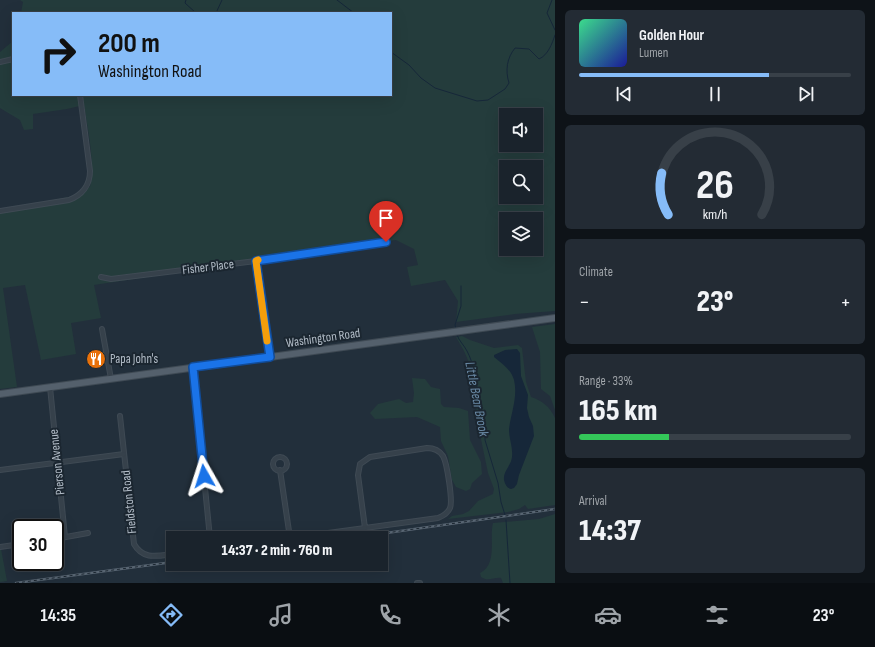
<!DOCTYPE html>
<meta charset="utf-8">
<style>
:root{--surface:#1a232c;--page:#232b34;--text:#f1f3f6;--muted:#9fa4a9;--line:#384048;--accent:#86bcf8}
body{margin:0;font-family:"Sofia Sans Condensed",sans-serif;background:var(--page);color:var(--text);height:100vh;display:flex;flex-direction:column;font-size:15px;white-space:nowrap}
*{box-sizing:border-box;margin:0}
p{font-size:13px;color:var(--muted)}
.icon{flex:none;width:22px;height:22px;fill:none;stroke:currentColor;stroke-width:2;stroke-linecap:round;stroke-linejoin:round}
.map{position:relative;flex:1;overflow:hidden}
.sheet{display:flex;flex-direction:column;gap:10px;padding:10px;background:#0e1318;width:320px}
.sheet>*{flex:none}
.guide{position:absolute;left:12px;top:12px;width:380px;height:84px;border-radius:0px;box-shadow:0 4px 16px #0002,0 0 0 1px var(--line);background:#86bcf8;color:#111;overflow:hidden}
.controls{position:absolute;left:499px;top:108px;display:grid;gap:8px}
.controls a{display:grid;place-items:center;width:44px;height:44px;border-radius:0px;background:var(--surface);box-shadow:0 4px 16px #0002,0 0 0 1px var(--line);font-size:20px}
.speed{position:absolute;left:12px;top:519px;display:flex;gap:8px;font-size:20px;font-weight:700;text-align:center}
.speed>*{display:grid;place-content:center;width:52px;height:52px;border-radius:50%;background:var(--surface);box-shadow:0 4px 16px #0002,0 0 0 1px var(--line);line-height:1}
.speed .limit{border:2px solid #111;border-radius:6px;background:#fff;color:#111}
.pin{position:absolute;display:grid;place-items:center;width:34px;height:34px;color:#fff;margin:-41px -17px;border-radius:50% 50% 50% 0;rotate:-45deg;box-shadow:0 0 4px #0007}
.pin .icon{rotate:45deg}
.me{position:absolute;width:44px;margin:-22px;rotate:354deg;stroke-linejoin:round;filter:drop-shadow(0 0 3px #0008)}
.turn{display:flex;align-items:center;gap:14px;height:84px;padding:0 20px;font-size:18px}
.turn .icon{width:52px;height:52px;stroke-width:2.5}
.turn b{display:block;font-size:28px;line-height:34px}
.big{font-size:30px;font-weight:800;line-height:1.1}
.sheet .card{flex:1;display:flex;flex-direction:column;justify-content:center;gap:6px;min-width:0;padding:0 14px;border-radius:6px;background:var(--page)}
.sheet .dial{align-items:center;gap:0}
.dial svg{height:104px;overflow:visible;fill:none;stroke:var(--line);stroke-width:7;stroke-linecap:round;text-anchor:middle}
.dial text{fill:var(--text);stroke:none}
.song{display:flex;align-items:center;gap:12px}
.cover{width:48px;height:48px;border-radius:6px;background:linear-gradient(135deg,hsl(150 70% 55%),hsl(240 70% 35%))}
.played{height:4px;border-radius:2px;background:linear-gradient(90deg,var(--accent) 70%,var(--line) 70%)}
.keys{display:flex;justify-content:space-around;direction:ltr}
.heat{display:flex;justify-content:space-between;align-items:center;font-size:22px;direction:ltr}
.charge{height:6px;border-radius:3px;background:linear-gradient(90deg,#34c759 33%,var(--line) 0)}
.trip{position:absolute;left:166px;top:531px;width:222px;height:40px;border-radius:0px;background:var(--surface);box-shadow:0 4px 16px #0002,0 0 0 1px var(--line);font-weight:800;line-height:40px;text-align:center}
.menu{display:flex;height:64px;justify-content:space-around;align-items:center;background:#0a0e12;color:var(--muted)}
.menu .icon{width:28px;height:28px}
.menu .selected{color:var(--accent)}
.menu b{font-size:18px;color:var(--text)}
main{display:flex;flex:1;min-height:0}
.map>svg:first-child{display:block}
</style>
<main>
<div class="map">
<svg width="555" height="583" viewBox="0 0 555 583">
<rect width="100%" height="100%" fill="#222f3b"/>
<!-- green -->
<g fill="#243c3c" fill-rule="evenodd">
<path d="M 20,0 L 555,0 L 555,311 L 515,314 L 456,322 L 458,301 L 445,280 L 411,286 L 407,267 L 418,265 L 414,249 L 396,240 L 94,285 L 101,318 L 71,323 L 76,354 L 41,360 L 25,285 L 3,288 L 17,387 L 0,389 L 0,210 L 79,195 L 86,188 L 90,187 C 95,160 88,132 84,105 L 67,109 L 33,114 L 33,129 L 24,130 L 20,120 L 0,108 L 0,52 L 13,41 L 13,95 L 391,95 L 391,13 L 21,13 L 23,2 ZM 506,115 L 536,115 L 536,145 L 506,145 ZM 506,167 L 536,167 L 536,197 L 506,197 ZM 506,219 L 536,219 L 536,249 L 506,249 Z"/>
<path d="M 555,324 L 555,410 L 550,396 L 541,389 L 540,352 L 532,327 Z"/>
<path d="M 462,336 L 470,340 L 494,348 L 518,345 L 522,348 L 526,382 L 531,397 C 543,401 550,407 555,418 L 555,505 L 528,509 L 525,505 L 519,509 L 508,512 L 448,519 L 452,516 L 463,514 L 469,511 L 478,501 L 493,494 L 494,489 L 488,473 L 477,420 L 476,405 L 471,367 L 464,351 L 456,337 Z"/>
<path d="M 412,378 L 425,379 L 431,387 L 440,389 L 441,404 L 444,407 L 459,408 L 468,411 L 470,440 L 481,462 L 482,474 L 472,483 L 470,489 L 466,491 L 456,487 L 452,480 L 448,456 L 441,441 L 440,427 L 417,417 L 375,419 L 370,413 L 378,404 L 399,399 L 406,403 L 413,402 L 414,393 Z"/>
<path d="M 555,514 L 555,583 L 503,583 L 501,578 C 494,577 488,582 481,577 L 480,573 C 498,564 489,538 493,523 L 539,519 Z"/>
<path d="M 0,549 L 1,549 L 7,581 L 0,582 Z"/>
</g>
<!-- water -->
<path fill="#162739" d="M 517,349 L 520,353 L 521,376 L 528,395 L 527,408 L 529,417 L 533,426 L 534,436 L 519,475 L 517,484 L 514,488 L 511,489 C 507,488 505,485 504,480 C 503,471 511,466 512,457 C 513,447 509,439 509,429 C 511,413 518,397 514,380 C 511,369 502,364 494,357 L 494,355 L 505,350 Z"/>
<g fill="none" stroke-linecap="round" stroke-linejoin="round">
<!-- stream -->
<g stroke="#162739" stroke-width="1">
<path d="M 186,0 L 185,3 L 196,13"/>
<path d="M 337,0 L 354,13"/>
<path d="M 552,0 L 547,13 L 555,30"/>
<path d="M 216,13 L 222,0"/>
<path d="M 391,52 L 409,65 L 421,78 L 435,88 L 477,101 L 488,100 L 505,89 L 509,83 C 505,70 507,58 515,48 L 529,49 L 539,59 C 548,55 552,44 555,35"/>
<path d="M 456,329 L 455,325 L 461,306 L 461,286"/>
<path d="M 457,335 C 459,341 464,345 467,351 C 473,362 478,383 477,396 L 485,429 L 485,440 L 498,483 L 501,502 L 505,515"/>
<path d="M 506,520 L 510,583"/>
</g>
<!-- street casing -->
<g stroke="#3f4a54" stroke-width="6">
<g id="street">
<path d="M 0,62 L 13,59"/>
<path d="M 0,211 L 69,200 C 82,195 90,185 90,171 L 80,95"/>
<path d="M 256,261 L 270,357"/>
<path d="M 101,277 L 111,279 L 256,261 L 386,242"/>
<path d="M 102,329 L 111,379"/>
<path d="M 193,367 L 210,538"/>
<path d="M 50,387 L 65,537"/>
<path d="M 120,416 L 134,544 C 143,560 157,556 173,554"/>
<path d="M 427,448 C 433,448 439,450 443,456 C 447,463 453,501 450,508 C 448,513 443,516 438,518 L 365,528 L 358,475 L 360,464 L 370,457 Z"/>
<circle cx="280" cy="464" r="7"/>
<path d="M 0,470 L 124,454"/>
<path d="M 280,470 L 290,538"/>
<path d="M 291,538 L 365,528"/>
<path d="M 55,539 L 88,533"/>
<path d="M 0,547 L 21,544"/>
<path d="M 417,583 L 420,583"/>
</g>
</g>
<!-- primary casing -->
<g stroke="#3f4a54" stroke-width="8">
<path id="primary" d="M 0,394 L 555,318"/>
</g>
<!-- street -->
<use href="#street" stroke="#36414b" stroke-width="4"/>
<!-- primary -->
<use href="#primary" stroke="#54606c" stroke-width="6"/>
<!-- rail casing -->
<g stroke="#586572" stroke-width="2.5">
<g id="rail">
<path d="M 351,538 L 555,509"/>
<path d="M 16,583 L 173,562"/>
</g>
</g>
<!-- rail -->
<use href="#rail" stroke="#1b2630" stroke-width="1" stroke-dasharray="3" stroke-linecap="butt"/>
</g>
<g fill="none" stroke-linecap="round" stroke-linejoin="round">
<!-- route casing -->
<g stroke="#114b97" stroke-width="10">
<path id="route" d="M 204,476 L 193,367 L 270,357 L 256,261 L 386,242"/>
</g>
<!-- route -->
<use href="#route" stroke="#1a73e8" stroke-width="7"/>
<!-- slow -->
<path stroke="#f59e0b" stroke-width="7" d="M 258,260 L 256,261 L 267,341"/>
</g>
<!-- icons -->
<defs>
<g id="restaurant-disc" transform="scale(1)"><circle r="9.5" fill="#e8710a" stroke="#1b2630"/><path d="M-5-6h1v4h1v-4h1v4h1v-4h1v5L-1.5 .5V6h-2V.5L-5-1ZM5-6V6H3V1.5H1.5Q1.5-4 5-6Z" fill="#fff"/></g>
</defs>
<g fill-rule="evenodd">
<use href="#restaurant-disc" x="96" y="359"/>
</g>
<g text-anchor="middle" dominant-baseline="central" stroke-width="4" stroke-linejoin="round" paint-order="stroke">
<!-- street labels -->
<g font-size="13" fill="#b2bcc7" stroke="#1b2630">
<text transform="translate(208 267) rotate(-7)">Fisher Place</text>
<text transform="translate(323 338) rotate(-8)">Washington Road</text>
<text transform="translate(57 462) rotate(-96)">Pierson Avenue</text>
<text transform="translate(129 502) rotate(-96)">Fieldston Road</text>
</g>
<!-- poi labels -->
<g font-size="13" fill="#b2bcc7" stroke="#1b2630" text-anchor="start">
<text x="110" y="359">Papa John's</text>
</g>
<!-- water labels -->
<g font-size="14" font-style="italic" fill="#6a8aa6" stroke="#1b2630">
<text transform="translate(477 399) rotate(79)">Little Bear Brook</text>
</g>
</g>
</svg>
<div class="controls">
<a><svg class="icon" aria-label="sound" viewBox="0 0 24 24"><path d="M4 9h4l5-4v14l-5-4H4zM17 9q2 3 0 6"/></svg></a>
<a><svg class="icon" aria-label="search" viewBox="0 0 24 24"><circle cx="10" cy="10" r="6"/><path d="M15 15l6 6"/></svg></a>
<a><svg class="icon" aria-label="layers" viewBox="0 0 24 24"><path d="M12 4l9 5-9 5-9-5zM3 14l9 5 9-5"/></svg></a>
</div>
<div class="speed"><div class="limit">30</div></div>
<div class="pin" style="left:386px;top:242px;background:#d93025"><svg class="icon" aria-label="arrive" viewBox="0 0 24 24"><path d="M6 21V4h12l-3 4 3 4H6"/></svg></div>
<svg class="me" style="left:204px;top:476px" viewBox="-20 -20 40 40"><path d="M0-17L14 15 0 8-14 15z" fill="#1a73e8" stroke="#fff" stroke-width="4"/></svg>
<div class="trip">14:37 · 2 min · 760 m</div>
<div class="guide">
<div class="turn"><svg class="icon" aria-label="right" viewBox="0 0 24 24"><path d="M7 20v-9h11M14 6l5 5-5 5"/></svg><div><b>200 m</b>Washington Road</div></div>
</div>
</div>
<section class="sheet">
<div class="card">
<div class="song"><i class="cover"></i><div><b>Golden Hour</b><p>Lumen</p></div></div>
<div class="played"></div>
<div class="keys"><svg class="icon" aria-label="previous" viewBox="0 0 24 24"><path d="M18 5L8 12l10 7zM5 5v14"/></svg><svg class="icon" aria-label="pause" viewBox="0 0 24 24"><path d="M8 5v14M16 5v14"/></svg><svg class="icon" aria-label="next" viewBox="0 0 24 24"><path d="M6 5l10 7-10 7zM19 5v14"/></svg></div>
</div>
<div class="card dial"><svg viewBox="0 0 100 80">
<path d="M14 69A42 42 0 1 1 86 69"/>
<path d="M14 69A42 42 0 0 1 9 37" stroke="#86bcf8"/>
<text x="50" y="56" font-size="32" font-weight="700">26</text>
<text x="50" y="72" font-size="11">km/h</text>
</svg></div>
<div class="card"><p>Climate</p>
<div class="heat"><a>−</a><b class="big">23°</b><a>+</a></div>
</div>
<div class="card"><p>Range · 33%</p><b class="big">165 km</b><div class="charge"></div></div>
<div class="card"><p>Arrival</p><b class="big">14:37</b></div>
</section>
</main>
<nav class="menu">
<b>14:35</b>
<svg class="icon selected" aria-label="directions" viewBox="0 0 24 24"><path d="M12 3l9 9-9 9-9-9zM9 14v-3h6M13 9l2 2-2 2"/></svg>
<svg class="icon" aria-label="music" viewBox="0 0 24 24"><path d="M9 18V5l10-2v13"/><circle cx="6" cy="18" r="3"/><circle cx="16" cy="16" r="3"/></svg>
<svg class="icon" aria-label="phone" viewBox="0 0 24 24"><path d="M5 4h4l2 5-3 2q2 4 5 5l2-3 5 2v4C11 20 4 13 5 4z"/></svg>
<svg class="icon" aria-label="climate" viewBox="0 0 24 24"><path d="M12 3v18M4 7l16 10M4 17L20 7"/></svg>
<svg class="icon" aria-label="car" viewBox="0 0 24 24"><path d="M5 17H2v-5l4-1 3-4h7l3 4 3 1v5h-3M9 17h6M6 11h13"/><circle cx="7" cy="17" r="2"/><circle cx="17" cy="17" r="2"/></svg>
<svg class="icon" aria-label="filters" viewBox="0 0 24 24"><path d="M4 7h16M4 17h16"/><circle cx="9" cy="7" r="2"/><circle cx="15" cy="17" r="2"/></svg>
<b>23°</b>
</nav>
